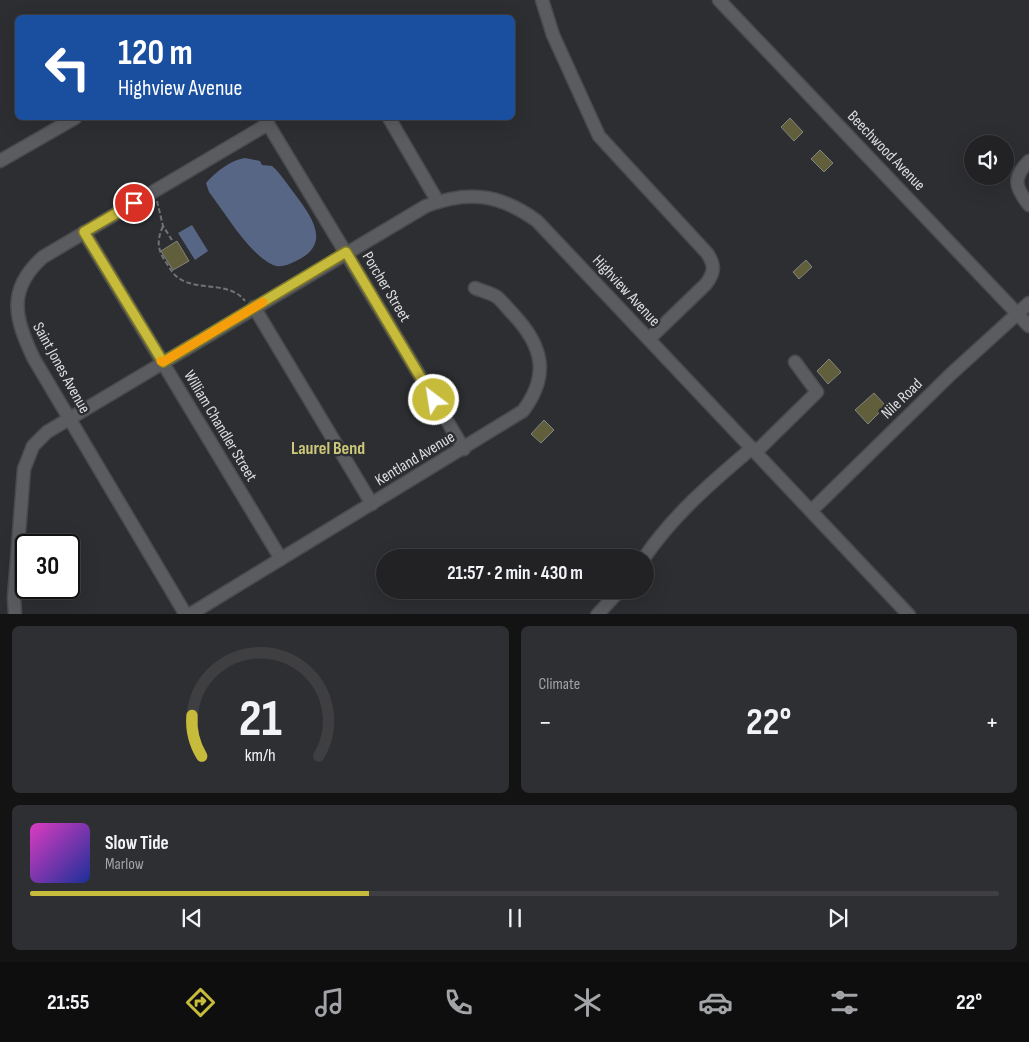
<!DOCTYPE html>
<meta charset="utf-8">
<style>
:root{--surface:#222225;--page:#2e2f32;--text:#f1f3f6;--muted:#a2a4a7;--line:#3f3f42;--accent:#c7bb3c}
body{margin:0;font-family:"Sofia Sans Condensed",sans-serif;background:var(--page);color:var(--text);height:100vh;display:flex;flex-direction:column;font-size:19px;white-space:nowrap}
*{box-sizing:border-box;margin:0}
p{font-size:16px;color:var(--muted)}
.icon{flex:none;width:28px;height:28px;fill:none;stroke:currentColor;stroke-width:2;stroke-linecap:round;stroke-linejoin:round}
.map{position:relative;height:614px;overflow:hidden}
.drawer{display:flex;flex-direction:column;gap:12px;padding:12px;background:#131314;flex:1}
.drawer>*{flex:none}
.guide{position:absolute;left:15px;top:15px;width:500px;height:105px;border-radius:8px;box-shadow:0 5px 20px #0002,0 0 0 1px var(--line);background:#1a4fa0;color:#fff;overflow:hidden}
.controls{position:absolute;left:964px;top:135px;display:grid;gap:10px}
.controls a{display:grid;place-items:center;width:50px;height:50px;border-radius:50%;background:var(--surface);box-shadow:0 5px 20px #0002,0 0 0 1px var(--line);font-size:25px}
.speed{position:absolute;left:15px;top:534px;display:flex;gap:10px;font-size:25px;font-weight:700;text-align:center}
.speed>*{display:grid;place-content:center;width:65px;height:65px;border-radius:50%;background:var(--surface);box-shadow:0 5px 20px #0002,0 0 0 1px var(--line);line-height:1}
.speed .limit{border:2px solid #111;border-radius:8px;background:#fff;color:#111}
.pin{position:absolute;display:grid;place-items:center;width:42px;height:42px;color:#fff;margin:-21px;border:2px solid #fff;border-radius:50%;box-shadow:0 1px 5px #0007}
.me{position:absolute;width:55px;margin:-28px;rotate:329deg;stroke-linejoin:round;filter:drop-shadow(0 0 4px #0008)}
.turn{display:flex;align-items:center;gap:18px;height:105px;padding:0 20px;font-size:22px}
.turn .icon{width:65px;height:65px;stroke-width:2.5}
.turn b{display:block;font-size:35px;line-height:42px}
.big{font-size:38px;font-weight:700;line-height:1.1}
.drawer .widget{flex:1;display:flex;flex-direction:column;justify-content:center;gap:8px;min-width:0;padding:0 18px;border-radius:8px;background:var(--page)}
.drawer .dial{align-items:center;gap:0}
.dial svg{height:130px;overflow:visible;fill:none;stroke:var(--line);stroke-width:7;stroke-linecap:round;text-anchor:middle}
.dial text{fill:var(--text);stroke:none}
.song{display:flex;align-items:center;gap:15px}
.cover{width:60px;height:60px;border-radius:8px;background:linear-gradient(135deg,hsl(310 70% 55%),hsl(230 70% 35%))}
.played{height:5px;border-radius:2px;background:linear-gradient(90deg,var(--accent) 35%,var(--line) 35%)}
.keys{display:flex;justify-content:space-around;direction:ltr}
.heat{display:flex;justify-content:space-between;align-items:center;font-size:28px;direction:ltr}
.drawer .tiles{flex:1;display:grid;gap:12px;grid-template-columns:1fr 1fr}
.widget:last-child{grid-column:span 2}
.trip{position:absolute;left:376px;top:549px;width:278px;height:50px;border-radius:25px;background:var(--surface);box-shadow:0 5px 20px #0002,0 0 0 1px var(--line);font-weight:700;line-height:50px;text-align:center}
.dock{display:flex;height:80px;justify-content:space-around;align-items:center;background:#0e0e0f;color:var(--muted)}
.dock .icon{width:35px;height:35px}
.dock .active{color:var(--accent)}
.dock b{font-size:22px;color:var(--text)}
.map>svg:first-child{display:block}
</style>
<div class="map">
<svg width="1029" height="615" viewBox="0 0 1029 615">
<rect width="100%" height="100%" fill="#2d2e31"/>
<!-- water -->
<g fill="#586685">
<path d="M 245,158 L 260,161 L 262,165 L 272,166 C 281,174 287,184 294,193 C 311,216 333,244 296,261 C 287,265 280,269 271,264 C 247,251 226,214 209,192 L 206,183 C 216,172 230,160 245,158 Z"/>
<path d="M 192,225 L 208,251 L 195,260 L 178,233 Z"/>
</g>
<!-- building -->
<g fill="#615e3b" stroke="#83837f">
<path d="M 790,118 L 803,132 L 794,141 L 781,127 Z"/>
<path d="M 820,150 L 833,163 L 824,172 L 811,159 Z"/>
<path d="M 177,241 L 189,261 L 173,270 L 161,251 Z"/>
<path d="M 806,260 L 812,267 L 799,279 L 793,272 Z"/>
<path d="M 829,359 L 841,372 L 828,384 L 817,371 Z"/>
<path d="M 874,393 L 886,406 L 868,424 L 855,410 Z"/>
<path d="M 544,420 L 554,430 L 541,443 L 531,434 Z"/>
</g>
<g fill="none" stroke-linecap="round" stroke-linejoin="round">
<!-- minor casing -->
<g stroke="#494a4c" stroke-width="15">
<g id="minor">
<path d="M 542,0 L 553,35 L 599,136 L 707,253 C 715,265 715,272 706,284 L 649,339"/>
<path d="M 719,0 L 1029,326"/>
<path d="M 389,118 L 438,202"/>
<path d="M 265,119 L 464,449"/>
<path d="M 0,161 L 75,118"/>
<path d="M 1029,161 C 1012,178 1015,187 1029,205"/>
<path d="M 84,232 L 281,559"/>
<path d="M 254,307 L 372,504"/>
<path d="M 756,452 L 817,392 L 795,362"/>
<path d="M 811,511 L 951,374 L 1029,303"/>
<path d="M 644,558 C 674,514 712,482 752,448"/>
<path d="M 15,615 L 14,597 L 24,469 L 33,446 L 47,432 L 426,206 C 469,190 500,194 537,221 L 909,615"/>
<path d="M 186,615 L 34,359 C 15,319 6,290 43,257 L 268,124"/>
<path d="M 189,615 L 523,411 C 550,375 543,346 513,314 C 508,309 503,302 497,297 C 491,293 482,291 475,288"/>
<path d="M 597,615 L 620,590"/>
</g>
</g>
<!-- path -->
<g stroke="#717274" stroke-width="2" stroke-dasharray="5 2.5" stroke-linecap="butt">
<path d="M 157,201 L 163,226 L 172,240"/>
<path d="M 163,226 C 157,240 157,248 165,261 C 170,268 173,275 180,279 C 199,291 230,281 245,301"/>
</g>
<!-- minor -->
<use href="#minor" stroke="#5a5c5f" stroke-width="12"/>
</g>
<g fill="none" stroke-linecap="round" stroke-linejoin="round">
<!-- route casing -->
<g stroke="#817a27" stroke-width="12">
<path id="route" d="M 134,203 L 84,232 L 163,362 L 346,252 L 434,400"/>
</g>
<!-- route -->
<use href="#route" stroke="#c7bb3c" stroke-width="9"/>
<!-- slow -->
<path stroke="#f59e0b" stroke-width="9" d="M 161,361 L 163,362 L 263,302"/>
</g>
<g text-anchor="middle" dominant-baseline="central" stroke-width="5" stroke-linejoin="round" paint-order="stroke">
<!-- street labels -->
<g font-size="16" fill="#dddedf" stroke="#2d2e31">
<text transform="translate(886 151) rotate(46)">Beechwood Avenue</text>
<text transform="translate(386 287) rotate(59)">Porcher Street</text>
<text transform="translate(626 291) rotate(47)">Highview Avenue</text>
<text transform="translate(61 368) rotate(61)">Saint Jones Avenue</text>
<text transform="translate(902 399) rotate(-44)">Nile Road</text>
<text transform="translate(220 426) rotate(59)">William Chandler Street</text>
<text transform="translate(415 459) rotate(-31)">Kentland Avenue</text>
</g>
<!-- neighbourhood labels -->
<g font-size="18" font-weight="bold" fill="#cdc779" stroke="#2d2e31">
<text x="328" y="448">Laurel Bend</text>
</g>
</g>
</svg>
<div class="controls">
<a><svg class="icon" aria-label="sound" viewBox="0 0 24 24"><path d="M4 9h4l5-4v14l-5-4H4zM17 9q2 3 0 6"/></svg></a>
</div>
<div class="speed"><div class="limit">30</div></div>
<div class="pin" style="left:134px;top:203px;background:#d93025"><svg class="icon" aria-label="arrive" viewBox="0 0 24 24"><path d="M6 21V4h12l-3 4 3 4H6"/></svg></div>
<svg class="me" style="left:434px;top:400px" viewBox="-20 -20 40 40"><circle r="17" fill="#c7bb3c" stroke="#fff" stroke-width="3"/><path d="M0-11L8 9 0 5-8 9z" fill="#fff"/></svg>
<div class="trip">21:57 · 2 min · 430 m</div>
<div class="guide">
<div class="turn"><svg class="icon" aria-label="left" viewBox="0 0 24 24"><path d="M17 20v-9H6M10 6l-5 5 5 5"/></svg><div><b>120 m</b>Highview Avenue</div></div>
</div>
</div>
<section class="drawer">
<div class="tiles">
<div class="widget dial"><svg viewBox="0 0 100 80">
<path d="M14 69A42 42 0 1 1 86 69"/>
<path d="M14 69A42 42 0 0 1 8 44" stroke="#c7bb3c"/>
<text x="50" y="56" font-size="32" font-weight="700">21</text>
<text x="50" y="72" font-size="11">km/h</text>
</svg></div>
<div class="widget"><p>Climate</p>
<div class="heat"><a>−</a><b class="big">22°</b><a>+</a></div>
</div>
<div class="widget">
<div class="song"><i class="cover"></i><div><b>Slow Tide</b><p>Marlow</p></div></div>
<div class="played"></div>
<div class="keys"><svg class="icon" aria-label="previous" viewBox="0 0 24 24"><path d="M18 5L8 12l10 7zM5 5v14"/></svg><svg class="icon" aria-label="pause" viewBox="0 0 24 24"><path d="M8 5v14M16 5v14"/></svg><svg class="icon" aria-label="next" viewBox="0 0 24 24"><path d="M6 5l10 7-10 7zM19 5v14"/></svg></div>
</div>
</div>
</section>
<nav class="dock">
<b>21:55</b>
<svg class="icon active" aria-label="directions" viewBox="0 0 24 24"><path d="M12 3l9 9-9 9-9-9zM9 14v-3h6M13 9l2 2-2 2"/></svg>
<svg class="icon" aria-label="music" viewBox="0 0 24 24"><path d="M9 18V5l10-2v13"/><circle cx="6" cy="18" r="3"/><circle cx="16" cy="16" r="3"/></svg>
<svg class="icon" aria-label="phone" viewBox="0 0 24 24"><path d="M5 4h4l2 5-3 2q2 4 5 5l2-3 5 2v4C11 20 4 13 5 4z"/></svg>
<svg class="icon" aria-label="climate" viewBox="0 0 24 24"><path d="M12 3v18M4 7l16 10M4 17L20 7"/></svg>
<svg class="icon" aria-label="car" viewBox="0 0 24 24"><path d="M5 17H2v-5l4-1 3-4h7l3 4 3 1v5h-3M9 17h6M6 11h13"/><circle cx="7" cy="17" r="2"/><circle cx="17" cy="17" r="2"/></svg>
<svg class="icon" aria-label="filters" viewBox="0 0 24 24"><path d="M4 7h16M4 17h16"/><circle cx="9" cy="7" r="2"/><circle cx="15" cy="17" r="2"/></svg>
<b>22°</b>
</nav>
